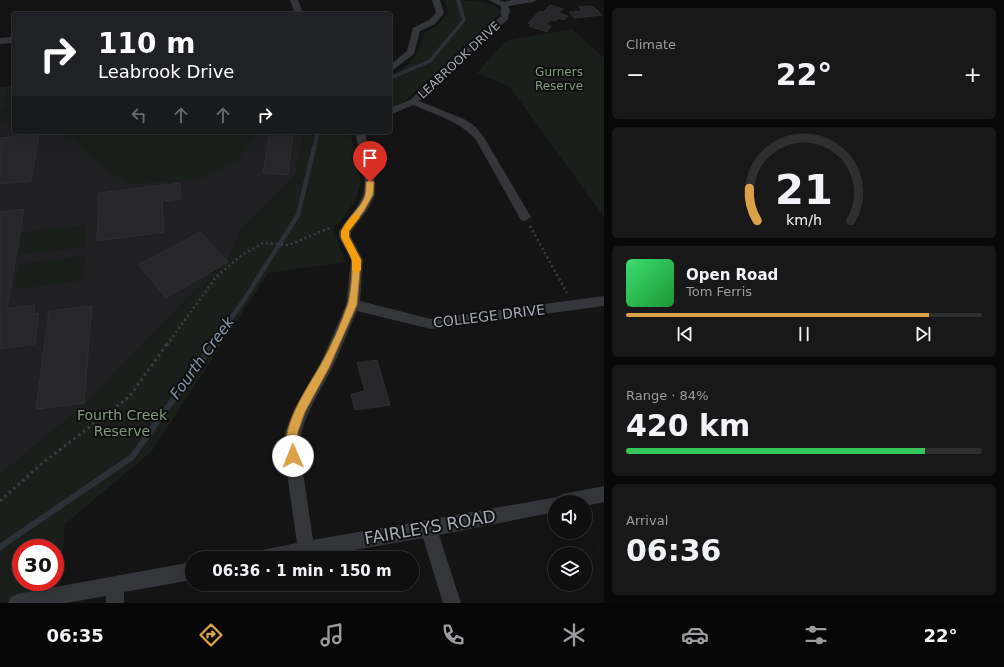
<!DOCTYPE html>
<meta charset="utf-8">
<style>
:root{--surface:#0f0f10;--page:#181819;--text:#f1f3f6;--muted:#9b9c9f;--line:#2f2f30;--accent:#dba146}
body{margin:0;font-family:"DejaVu Sans",sans-serif;background:var(--page);color:var(--text);height:100vh;display:flex;flex-direction:column;font-size:15px;white-space:nowrap}
*{box-sizing:border-box;margin:0}
p{font-size:13px;color:var(--muted)}
.icon{flex:none;width:22px;height:22px;fill:none;stroke:currentColor;stroke-width:2;stroke-linecap:round;stroke-linejoin:round}
.map{position:relative;flex:1;overflow:hidden}
.details{display:flex;flex-direction:column;gap:8px;padding:8px;background:#080809;width:400px}
.details>*{flex:none}
.top-card{position:absolute;left:12px;top:12px;width:380px;height:122px;border-radius:4px;box-shadow:0 4px 16px #0002,0 0 0 1px var(--line);background:#202124;color:#fff;overflow:hidden}
.controls{position:absolute;left:548px;top:495px;display:grid;gap:8px}
.controls a{display:grid;place-items:center;width:44px;height:44px;border-radius:50%;background:var(--surface);box-shadow:0 4px 16px #0002,0 0 0 1px var(--line);font-size:20px}
.speed{position:absolute;left:12px;top:539px;display:flex;gap:8px;font-size:20px;font-weight:700;text-align:center}
.speed>*{display:grid;place-content:center;width:52px;height:52px;border-radius:50%;background:var(--surface);box-shadow:0 4px 16px #0002,0 0 0 1px var(--line);line-height:1}
.speed .limit{border:6px solid #d22;background:#fff;color:#111}
.pin{position:absolute;display:grid;place-items:center;width:34px;height:34px;color:#fff;margin:-41px -17px;border-radius:50% 50% 50% 0;rotate:-45deg;box-shadow:0 0 4px #0007}
.pin .icon{rotate:45deg}
.me{position:absolute;width:44px;margin:-22px;rotate:359deg;stroke-linejoin:round;filter:drop-shadow(0 0 3px #0008)}
.turn{display:flex;align-items:center;gap:14px;height:84px;padding:0 20px;font-size:18px}
.turn .icon{width:52px;height:52px;stroke-width:2.5}
.turn b{display:block;font-size:28px;line-height:34px}
.lanes{display:flex;align-items:center;height:38px;padding:0 20px;background:#0003;justify-content:center;gap:20px;direction:ltr}
.lanes .off{opacity:.35}
.big{font-size:30px;font-weight:700;line-height:1.1}
.details .widget{flex:1;display:flex;flex-direction:column;justify-content:center;gap:6px;min-width:0;padding:0 14px;border-radius:6px;background:var(--page)}
.details .dial{align-items:center;gap:0}
.dial svg{height:104px;overflow:visible;fill:none;stroke:var(--line);stroke-width:7;stroke-linecap:round;text-anchor:middle}
.dial text{fill:var(--text);stroke:none}
.song{display:flex;align-items:center;gap:12px}
.cover{width:48px;height:48px;border-radius:6px;background:linear-gradient(135deg,hsl(140 70% 55%),hsl(130 70% 35%))}
.played{height:4px;border-radius:2px;background:linear-gradient(90deg,var(--accent) 85%,var(--line) 85%)}
.keys{display:flex;justify-content:space-around;direction:ltr}
.heat{display:flex;justify-content:space-between;align-items:center;font-size:22px;direction:ltr}
.charge{height:6px;border-radius:3px;background:linear-gradient(90deg,#34c759 84%,var(--line) 0)}
.trip{position:absolute;left:185px;top:551px;width:234px;height:40px;border-radius:20px;background:var(--surface);box-shadow:0 4px 16px #0002,0 0 0 1px var(--line);font-weight:700;line-height:40px;text-align:center}
.dock{display:flex;height:64px;justify-content:space-around;align-items:center;background:#060606;color:var(--muted)}
.dock .icon{width:28px;height:28px}
.dock .current{color:var(--accent)}
.dock b{font-size:18px;color:var(--text)}
main{display:flex;flex:1;min-height:0}
.map>svg:first-child{display:block}
</style>
<main>
<div class="map">
<svg width="604" height="603" viewBox="0 0 604 603">
<rect width="100%" height="100%" fill="#141415"/>
<!-- built -->
<path fill="#202022" d="M 14,86 L 14,132 L 303,132 L 296,175 L 242,228 L 229,258 L 207,278 L 80,409 L 0,475 L 0,87 Z"/>
<!-- green -->
<g fill="#1a1f1b" fill-rule="evenodd">
<path d="M 444,0 C 460,0 496,0 502,12 L 405,101 L 390,109 L 390,76 C 412,64 418,58 424,33 L 437,26 L 448,13 Z"/>
<path d="M 572,29 L 604,58 L 604,217 L 509,86 L 477,73 L 505,41 Z"/>
<path d="M 14,89 L 14,103 L 2,105 L 6,90 Z"/>
<path d="M 14,106 L 14,121 L 0,123 L 1,107 Z"/>
<path d="M 65,132 L 257,132 L 238,160 L 200,179 L 128,184 L 94,161 Z"/>
<path d="M 303,132 L 350,132 L 351,134 L 361,182 L 356,200 L 339,223 L 335,225 L 334,230 L 345,262 L 268,273 L 152,451 L 65,524 L 60,592 L 0,603 L 0,475 L 80,409 L 207,278 L 229,258 L 242,228 L 296,175 ZM 21,548 L 55,548 L 55,582 L 21,582 Z"/>
<path d="M 86,225 L 85,247 L 19,255 L 22,232 Z"/>
<path d="M 85,256 L 84,280 L 15,289 L 19,264 Z"/>
</g>
<g fill="none" stroke-linecap="round" stroke-linejoin="round">
<!-- stream-far2 -->
<g stroke="#2b3237" stroke-width="3.5">
<path d="M 390,78 L 430,61 L 464,20 L 458,0"/>
<path d="M 314,149 L 318,132"/>
</g>
<!-- stream-far1 -->
<path stroke="#2b3237" stroke-width="4.5" d="M 212,345 L 244,300 L 298,215 L 314,148"/>
<!-- stream -->
<path stroke="#2b3237" stroke-width="6" d="M 0,547 L 132,457 L 213,344"/>
</g>
<!-- building -->
<g fill="#272729" stroke="#2e2e31">
<path d="M 550,5 L 563,9 L 559,13 L 568,16 L 564,20 L 558,18 L 555,21 L 551,20 L 546,24 L 551,26 L 547,32 L 529,26 L 531,24 L 528,23 L 540,11 L 543,12 Z"/>
<path d="M 587,6 L 594,7 L 602,15 L 574,18 L 569,12 L 582,11 L 579,7 Z"/>
<path d="M 270,132 L 293,132 L 288,175 L 263,173 Z"/>
<path d="M 39,134 L 31,181 L 0,184 L 0,138 Z"/>
<path d="M 180,183 L 181,199 L 162,201 L 164,232 L 97,241 L 99,193 Z"/>
<path d="M 24,209 L 7,309 L 35,305 L 34,314 L 39,313 L 35,344 L 0,349 L 0,212 Z"/>
<path d="M 200,232 L 228,262 L 166,298 L 139,265 Z"/>
<path d="M 92,306 L 84,403 L 36,409 L 49,311 Z"/>
<path d="M 377,360 L 390,405 L 355,410 L 351,394 L 365,391 L 357,363 Z"/>
</g>
<g fill="none" stroke-linecap="round" stroke-linejoin="round">
<!-- path-far1 -->
<g stroke="#3b3d40" stroke-width="2.5" stroke-dasharray="2 3" stroke-linecap="butt">
<path d="M 530,226 L 567,293"/>
<path d="M 167,345 L 216,277 L 242,255 L 263,243 L 289,245 L 332,227"/>
</g>
<!-- path -->
<path stroke="#3b3d40" stroke-width="3" stroke-dasharray="2.5 3.5" stroke-linecap="butt" d="M 0,501 L 45,461 L 129,397 L 167,344"/>
<!-- minor -->
<g fill="#353639" fill-rule="evenodd">
<path d="M 290,0 L 298,0 L 303,14 L 295,14 Z"/>
<path d="M 432,0 L 440,0 L 444,13 L 435,24 L 420,31 L 414,54 L 390,72 L 390,65 L 407,51 L 413,28 L 429,20 L 436,13 Z"/>
<path d="M 488,0 L 499,0 L 504,2 L 512,0 L 537,0 L 533,2 L 508,6 L 510,10 L 508,19 L 419,101 L 464,119 L 476,127 L 485,139 L 531,217 L 525,221 L 521,220 L 476,140 C 460,121 436,115 413,105 L 390,115 L 390,108 L 410,100 L 501,16 L 501,6 Z"/>
<path d="M 14,37 L 14,43 L 0,44 L 0,38 Z"/>
<path d="M 355,132 L 365,132 L 375,182 L 375,195 L 368,209 L 351,232 L 351,237 L 363,260 L 360,301 L 431,319 L 604,296 L 604,306 L 431,329 L 357,311 C 348,330 341,350 332,368 C 319,394 303,416 299,445 L 313,540 L 557,497 L 563,494 L 604,486 L 604,502 L 585,506 L 585,502 L 555,502 L 555,512 L 439,535 L 461,603 L 443,603 L 423,538 L 309,558 L 249,558 L 252,552 L 297,543 L 283,445 L 285,432 L 294,410 L 321,362 L 346,305 L 351,260 L 339,237 L 339,231 L 357,207 L 363,195 L 365,182 Z"/>
<path d="M 192,562 L 192,580 L 124,592 L 124,603 L 106,603 L 106,596 L 66,603 L 8,603 L 11,597 L 17,594 Z"/>
</g>
</g>
<!-- route -->
<path fill="#dba146" stroke="#8e692e" d="M 370,180 L 374,182 L 373,195 L 364,211 L 349,231 L 349,237 L 361,260 L 357,305 L 329,368 L 305,412 L 298,432 L 297,460 L 293,461 L 289,460 C 276,431 307,389 321,364 C 331,346 340,326 347,306 C 350,300 353,267 352,261 C 351,251 340,243 341,233 C 343,221 362,208 365,195 C 366,191 366,186 366,182 Z"/>
<!-- slow -->
<path fill="#f59e0b" d="M 356,214 L 360,217 L 349,231 L 349,237 L 361,260 L 361,270 L 356,274 L 352,270 L 352,260 L 341,237 L 341,231 L 353,215 Z"/>
<g text-anchor="middle" dominant-baseline="central" stroke-width="4" stroke-linejoin="round" paint-order="stroke">
<!-- far-street labels -->
<g font-size="12" fill="#a7abb4" stroke="#0f0f10">
<text transform="translate(459 60) rotate(-43)">LEABROOK DRIVE</text>
</g>
<!-- far-park labels -->
<g font-size="12" fill="#809c80" stroke="#0f0f10">
<text x="559" y="72">Gurners<tspan x="559" dy="14">Reserve</tspan></text>
</g>
<!-- street labels -->
<g font-size="14" fill="#a7abb4" stroke="#0f0f10">
<text transform="translate(489 316) rotate(-7)">COLLEGE DRIVE</text>
</g>
<!-- park labels -->
<g font-size="14" fill="#809c80" stroke="#0f0f10">
<text x="122" y="415">Fourth Creek<tspan x="122" dy="16">Reserve</tspan></text>
</g>
<!-- water labels -->
<g font-size="15" font-style="italic" fill="#829aab" stroke="#0f0f10">
<text transform="translate(202 358) rotate(-54)">Fourth Creek</text>
</g>
<!-- near-street labels -->
<g font-size="17" fill="#a7abb4" stroke="#0f0f10">
<text transform="translate(430 527) rotate(-10)">FAIRLEYS ROAD</text>
</g>
</g>
</svg>
<div class="controls">
<a><svg class="icon" aria-label="sound" viewBox="0 0 24 24"><path d="M4 9h4l5-4v14l-5-4H4zM17 9q2 3 0 6"/></svg></a>
<a><svg class="icon" aria-label="layers" viewBox="0 0 24 24"><path d="M12 4l9 5-9 5-9-5zM3 14l9 5 9-5"/></svg></a>
</div>
<div class="speed"><div class="limit">30</div></div>
<div class="pin" style="left:370px;top:182px;background:#d93025"><svg class="icon" aria-label="arrive" viewBox="0 0 24 24"><path d="M6 21V4h12l-3 4 3 4H6"/></svg></div>
<svg class="me" style="left:293px;top:456px" viewBox="-20 -20 40 40"><circle r="19" fill="#fff"/><path d="M0-13L10 11 0 6-10 11z" fill="#dba146"/></svg>
<div class="trip">06:36 · 1 min · 150 m</div>
<div class="top-card">
<div class="turn"><svg class="icon" aria-label="right" viewBox="0 0 24 24"><path d="M7 20v-9h11M14 6l5 5-5 5"/></svg><div><b>110 m</b>Leabrook Drive</div></div>
<div class="lanes"><svg class="icon off" aria-label="left" viewBox="0 0 24 24"><path d="M17 20v-9H6M10 6l-5 5 5 5"/></svg><svg class="icon off" aria-label="ahead" viewBox="0 0 24 24"><path d="M12 20V5M6 11l6-6 6 6"/></svg><svg class="icon off" aria-label="ahead" viewBox="0 0 24 24"><path d="M12 20V5M6 11l6-6 6 6"/></svg><svg class="icon" aria-label="right" viewBox="0 0 24 24"><path d="M7 20v-9h11M14 6l5 5-5 5"/></svg></div>
</div>
</div>
<section class="details">
<div class="widget"><p>Climate</p>
<div class="heat"><a>−</a><b class="big">22°</b><a>+</a></div>
</div>
<div class="widget dial"><svg viewBox="0 0 100 80">
<path d="M14 69A42 42 0 1 1 86 69"/>
<path d="M14 69A42 42 0 0 1 8 44" stroke="#dba146"/>
<text x="50" y="56" font-size="32" font-weight="700">21</text>
<text x="50" y="72" font-size="11">km/h</text>
</svg></div>
<div class="widget">
<div class="song"><i class="cover"></i><div><b>Open Road</b><p>Tom Ferris</p></div></div>
<div class="played"></div>
<div class="keys"><svg class="icon" aria-label="previous" viewBox="0 0 24 24"><path d="M18 5L8 12l10 7zM5 5v14"/></svg><svg class="icon" aria-label="pause" viewBox="0 0 24 24"><path d="M8 5v14M16 5v14"/></svg><svg class="icon" aria-label="next" viewBox="0 0 24 24"><path d="M6 5l10 7-10 7zM19 5v14"/></svg></div>
</div>
<div class="widget"><p>Range · 84%</p><b class="big">420 km</b><div class="charge"></div></div>
<div class="widget"><p>Arrival</p><b class="big">06:36</b></div>
</section>
</main>
<nav class="dock">
<b>06:35</b>
<svg class="icon current" aria-label="directions" viewBox="0 0 24 24"><path d="M12 3l9 9-9 9-9-9zM9 14v-3h6M13 9l2 2-2 2"/></svg>
<svg class="icon" aria-label="music" viewBox="0 0 24 24"><path d="M9 18V5l10-2v13"/><circle cx="6" cy="18" r="3"/><circle cx="16" cy="16" r="3"/></svg>
<svg class="icon" aria-label="phone" viewBox="0 0 24 24"><path d="M5 4h4l2 5-3 2q2 4 5 5l2-3 5 2v4C11 20 4 13 5 4z"/></svg>
<svg class="icon" aria-label="climate" viewBox="0 0 24 24"><path d="M12 3v18M4 7l16 10M4 17L20 7"/></svg>
<svg class="icon" aria-label="car" viewBox="0 0 24 24"><path d="M5 17H2v-5l4-1 3-4h7l3 4 3 1v5h-3M9 17h6M6 11h13"/><circle cx="7" cy="17" r="2"/><circle cx="17" cy="17" r="2"/></svg>
<svg class="icon" aria-label="filters" viewBox="0 0 24 24"><path d="M4 7h16M4 17h16"/><circle cx="9" cy="7" r="2"/><circle cx="15" cy="17" r="2"/></svg>
<b>22°</b>
</nav>
